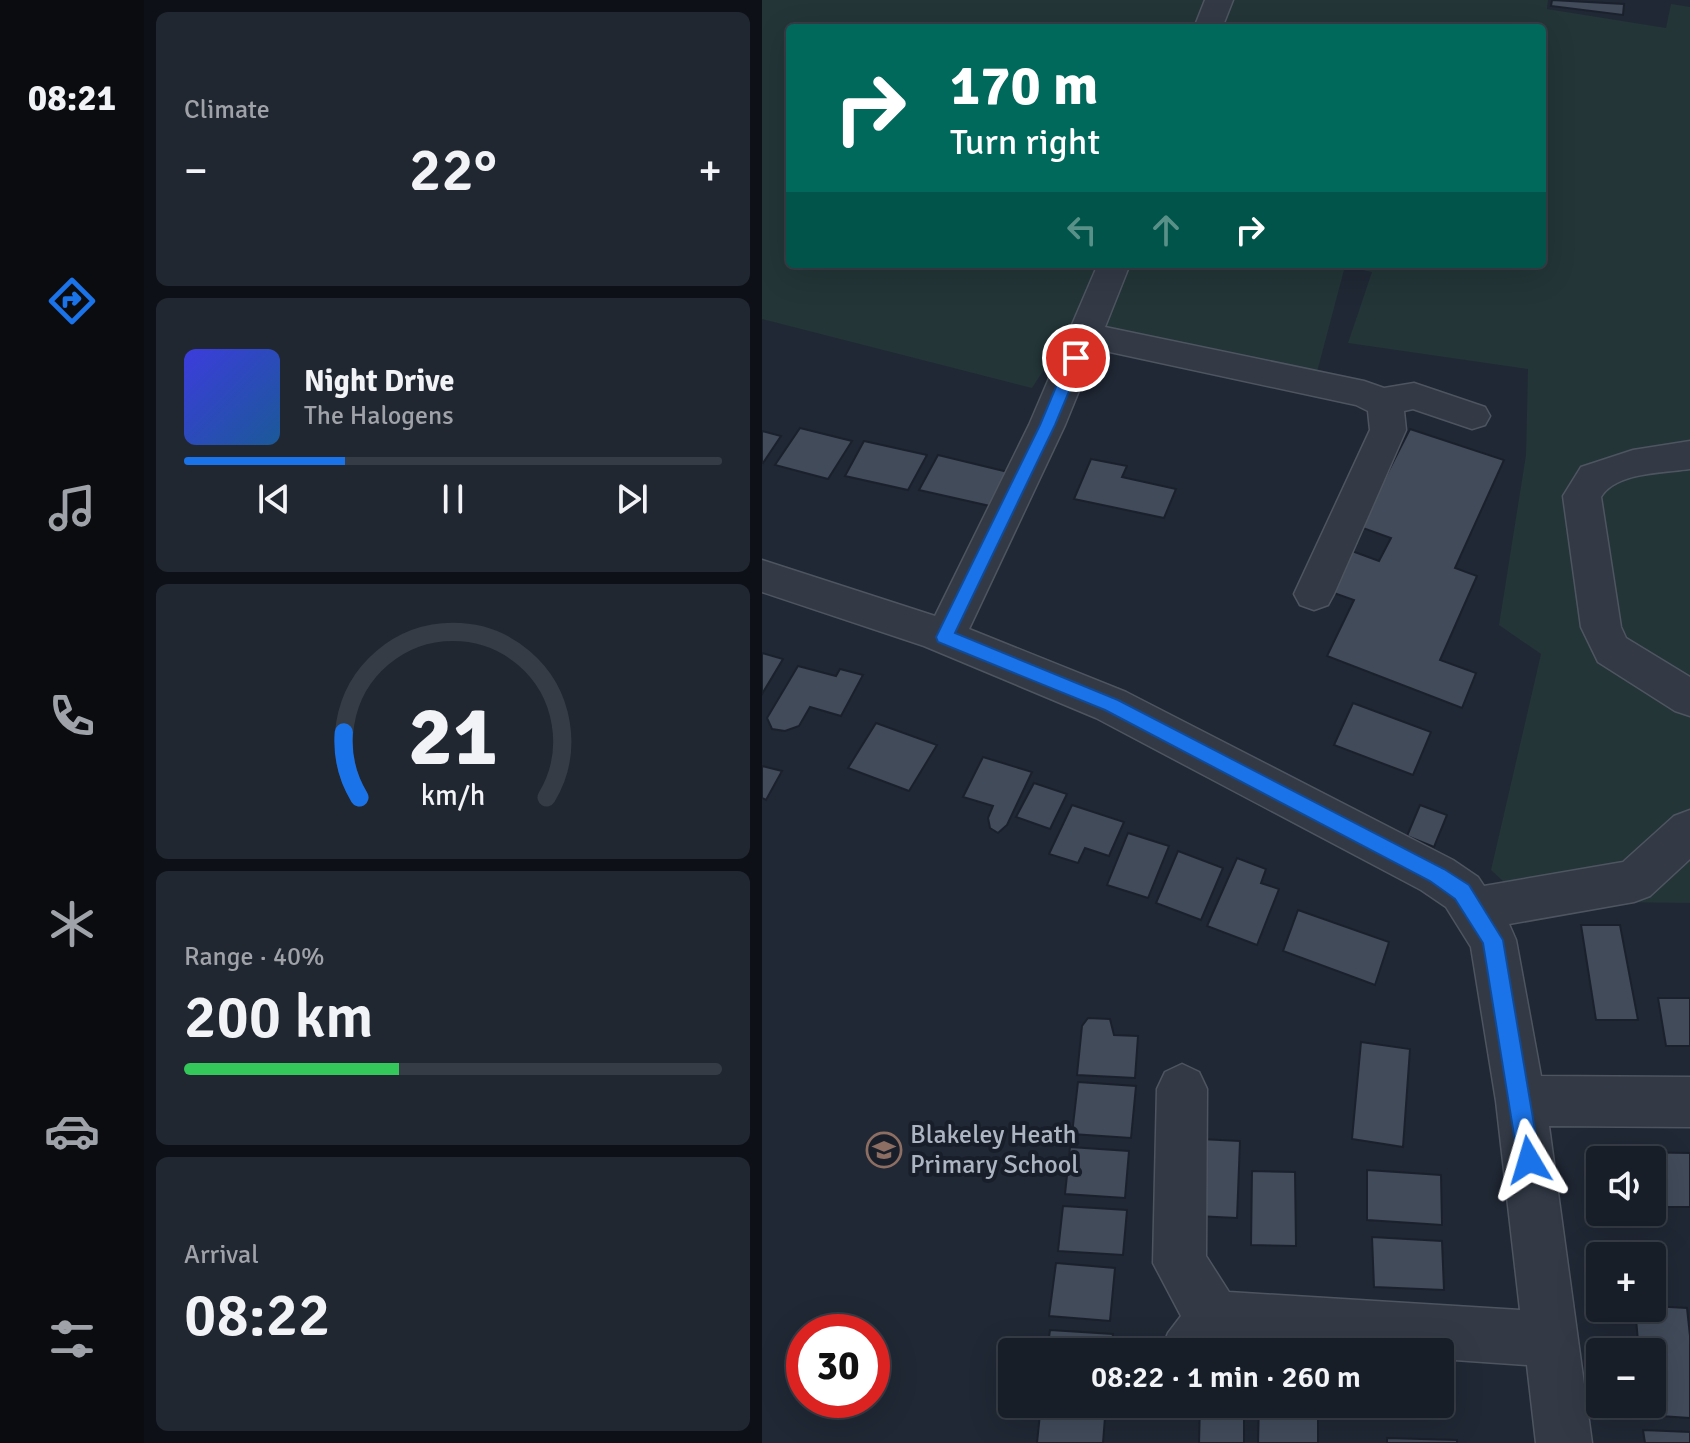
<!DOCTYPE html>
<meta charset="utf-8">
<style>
:root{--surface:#181e28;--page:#212730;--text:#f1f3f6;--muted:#9fa2a8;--line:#363c45;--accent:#1a73e8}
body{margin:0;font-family:Signika,sans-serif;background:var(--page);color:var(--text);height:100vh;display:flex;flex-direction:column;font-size:30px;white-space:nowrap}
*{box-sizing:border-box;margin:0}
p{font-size:26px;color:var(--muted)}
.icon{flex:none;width:44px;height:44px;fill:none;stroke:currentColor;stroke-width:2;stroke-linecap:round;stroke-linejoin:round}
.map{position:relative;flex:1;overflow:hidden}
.side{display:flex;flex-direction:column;gap:12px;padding:12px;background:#0d1016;width:618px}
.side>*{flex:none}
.hud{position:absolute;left:24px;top:24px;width:760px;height:244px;border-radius:8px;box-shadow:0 8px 32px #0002,0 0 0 2px var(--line);background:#00695c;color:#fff;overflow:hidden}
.fabs{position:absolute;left:824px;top:1146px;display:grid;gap:16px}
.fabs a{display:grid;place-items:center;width:80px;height:80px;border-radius:8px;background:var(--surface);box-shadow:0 8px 32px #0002,0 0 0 2px var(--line);font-size:40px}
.speed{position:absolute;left:24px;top:1314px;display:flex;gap:16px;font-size:40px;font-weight:700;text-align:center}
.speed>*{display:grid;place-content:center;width:104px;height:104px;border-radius:50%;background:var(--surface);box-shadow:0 8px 32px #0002,0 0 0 2px var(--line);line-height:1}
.speed .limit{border:12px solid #d22;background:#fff;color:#111}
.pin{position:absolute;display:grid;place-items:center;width:68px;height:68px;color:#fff;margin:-34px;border:4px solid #fff;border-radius:50%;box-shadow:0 2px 8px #0007}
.me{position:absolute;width:88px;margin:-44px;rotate:353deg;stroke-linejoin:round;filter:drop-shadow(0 0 6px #0008)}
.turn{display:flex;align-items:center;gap:28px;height:168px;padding:0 32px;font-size:36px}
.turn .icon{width:104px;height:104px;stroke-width:2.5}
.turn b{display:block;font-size:56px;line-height:68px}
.lanes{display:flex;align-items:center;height:76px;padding:0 32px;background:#0003;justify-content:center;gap:40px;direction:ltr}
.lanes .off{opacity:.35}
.big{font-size:60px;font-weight:600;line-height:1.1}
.side .tile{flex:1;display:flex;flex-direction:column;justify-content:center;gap:12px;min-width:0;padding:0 28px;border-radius:12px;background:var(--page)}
.side .dial{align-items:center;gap:0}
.dial svg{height:208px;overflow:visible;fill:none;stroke:var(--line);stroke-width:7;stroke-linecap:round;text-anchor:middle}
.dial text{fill:var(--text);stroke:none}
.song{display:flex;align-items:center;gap:24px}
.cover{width:96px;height:96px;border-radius:12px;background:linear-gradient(135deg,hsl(240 70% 55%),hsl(210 70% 35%))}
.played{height:8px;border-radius:4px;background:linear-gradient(90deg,var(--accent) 30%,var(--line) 30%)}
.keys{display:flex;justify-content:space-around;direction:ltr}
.heat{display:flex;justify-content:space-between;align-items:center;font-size:44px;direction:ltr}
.charge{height:12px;border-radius:6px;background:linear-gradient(90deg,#34c759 40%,var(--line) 0)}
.trip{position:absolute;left:236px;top:1338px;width:456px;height:80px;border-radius:8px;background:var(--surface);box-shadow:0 8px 32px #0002,0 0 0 2px var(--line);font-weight:600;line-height:80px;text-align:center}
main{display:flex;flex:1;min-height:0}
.tabs{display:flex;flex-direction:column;width:144px;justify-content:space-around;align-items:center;background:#0a0c10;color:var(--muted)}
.tabs .icon{width:56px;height:56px}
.tabs .on{color:var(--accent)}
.tabs b{font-size:36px;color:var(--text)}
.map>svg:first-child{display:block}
</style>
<main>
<nav class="tabs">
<b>08:21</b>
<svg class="icon on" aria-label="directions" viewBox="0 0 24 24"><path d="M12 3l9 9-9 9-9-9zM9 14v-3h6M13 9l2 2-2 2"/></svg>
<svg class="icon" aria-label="music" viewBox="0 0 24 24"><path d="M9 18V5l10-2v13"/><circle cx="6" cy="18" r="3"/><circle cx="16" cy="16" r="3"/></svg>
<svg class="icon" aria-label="phone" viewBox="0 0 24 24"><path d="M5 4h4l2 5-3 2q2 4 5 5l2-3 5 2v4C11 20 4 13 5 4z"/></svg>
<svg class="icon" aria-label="climate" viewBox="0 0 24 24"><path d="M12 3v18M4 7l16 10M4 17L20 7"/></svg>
<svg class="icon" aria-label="car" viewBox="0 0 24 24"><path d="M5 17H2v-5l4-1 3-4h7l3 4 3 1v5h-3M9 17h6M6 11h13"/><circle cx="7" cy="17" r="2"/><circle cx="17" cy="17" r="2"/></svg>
<svg class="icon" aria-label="filters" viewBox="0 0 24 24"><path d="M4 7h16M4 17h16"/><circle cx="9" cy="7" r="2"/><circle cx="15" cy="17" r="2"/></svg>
</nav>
<section class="side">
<div class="tile"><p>Climate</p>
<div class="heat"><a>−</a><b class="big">22°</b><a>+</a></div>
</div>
<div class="tile">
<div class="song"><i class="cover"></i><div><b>Night Drive</b><p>The Halogens</p></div></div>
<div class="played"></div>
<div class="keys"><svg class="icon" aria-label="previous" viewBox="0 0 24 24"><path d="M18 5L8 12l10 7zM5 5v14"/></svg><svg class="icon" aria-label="pause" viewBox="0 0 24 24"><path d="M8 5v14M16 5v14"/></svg><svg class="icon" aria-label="next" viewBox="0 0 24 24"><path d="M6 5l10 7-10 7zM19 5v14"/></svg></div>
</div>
<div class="tile dial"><svg viewBox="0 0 100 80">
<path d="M14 69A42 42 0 1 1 86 69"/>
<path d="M14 69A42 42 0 0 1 8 44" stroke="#1a73e8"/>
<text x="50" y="56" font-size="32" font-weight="700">21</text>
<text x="50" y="72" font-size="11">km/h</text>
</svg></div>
<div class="tile"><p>Range · 40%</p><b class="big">200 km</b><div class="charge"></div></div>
<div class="tile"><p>Arrival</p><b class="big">08:22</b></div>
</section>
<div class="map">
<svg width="928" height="1443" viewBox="0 0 928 1443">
<rect width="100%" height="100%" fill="#202835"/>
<!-- green -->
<path fill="#233537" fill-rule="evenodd" d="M 0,0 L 786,0 L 785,9 L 904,28 L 909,4 L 928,7 L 928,903 L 852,902 L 780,917 L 729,870 L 779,654 L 737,625 L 764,455 L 766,369 L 586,343 L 610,272 L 583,266 L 555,372 L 307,331 L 270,388 L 0,319 ZM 28,28 L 780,28 L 780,264 L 28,264 Z"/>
<!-- building -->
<g fill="#414b5a" stroke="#1b212c" stroke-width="2">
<path d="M 790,0 L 862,4 L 861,15 L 789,6 Z"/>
<path d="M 38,428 L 90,441 L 66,479 L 13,465 Z"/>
<path d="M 648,429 L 742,460 L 693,568 L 715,576 L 678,660 L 714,673 L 700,708 L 565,656 L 592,600 L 569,592 L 590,551 L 617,561 L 629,538 L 598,527 Z"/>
<path d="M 0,431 L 19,436 L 1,463 L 0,462 Z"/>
<path d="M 102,441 L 165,455 L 146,490 L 83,476 Z"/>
<path d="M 176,455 L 246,472 L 228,506 L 157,490 Z"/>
<path d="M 329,459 L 365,466 L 360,477 L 414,489 L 402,518 L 312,499 Z"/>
<path d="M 0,653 L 21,659 L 0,694 Z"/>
<path d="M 36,666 L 74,676 L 78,669 L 101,675 L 79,716 L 48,707 L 37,726 L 23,731 L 10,729 L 5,718 Z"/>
<path d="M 591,703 L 669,732 L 651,775 L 572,745 Z"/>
<path d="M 114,723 L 175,745 L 147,791 L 86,768 Z"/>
<path d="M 221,757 L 270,772 L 245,825 L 236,833 L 228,828 L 226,818 L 231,806 L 201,797 Z"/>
<path d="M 0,766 L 20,771 L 4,800 L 0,798 Z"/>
<path d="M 272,783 L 305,794 L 288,829 L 254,817 Z"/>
<path d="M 310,805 L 362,822 L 347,856 L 323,848 L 316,863 L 287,854 Z"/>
<path d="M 658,805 L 685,815 L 672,847 L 645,836 Z"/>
<path d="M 366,833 L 407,846 L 386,898 L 345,885 Z"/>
<path d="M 416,851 L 461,868 L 439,920 L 394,903 Z"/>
<path d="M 475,858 L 504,869 L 499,883 L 517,889 L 495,945 L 445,926 Z"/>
<path d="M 536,910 L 627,942 L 613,985 L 521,951 Z"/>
<path d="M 819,925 L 858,925 L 876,1020 L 834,1020 Z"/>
<path d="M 896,998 L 928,998 L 928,1046 L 904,1046 Z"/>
<path d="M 326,1018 L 348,1019 L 352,1035 L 376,1036 L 373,1078 L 315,1075 L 320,1026 Z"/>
<path d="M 599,1042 L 648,1049 L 641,1147 L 590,1139 Z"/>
<path d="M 316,1082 L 374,1086 L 369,1138 L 310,1134 Z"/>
<path d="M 438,1139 L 478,1141 L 475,1218 L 434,1216 Z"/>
<path d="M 308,1147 L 367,1151 L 363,1198 L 303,1194 Z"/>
<path d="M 865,1152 L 928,1153 L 928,1207 L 890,1207 L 890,1160 L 866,1160 Z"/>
<path d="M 605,1170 L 679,1175 L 680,1225 L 605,1220 Z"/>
<path d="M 490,1171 L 533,1172 L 534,1246 L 489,1245 Z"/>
<path d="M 301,1206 L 365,1210 L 361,1255 L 296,1251 Z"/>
<path d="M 610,1237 L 680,1241 L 682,1290 L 612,1287 Z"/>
<path d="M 294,1263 L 353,1268 L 348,1321 L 287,1316 Z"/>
<path d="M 890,1306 L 925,1308 L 928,1336 L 928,1418 L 883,1415 L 882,1404 L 890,1404 L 890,1352 L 877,1352 L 873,1308 Z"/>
<path d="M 288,1330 L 351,1334 L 349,1352 L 285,1352 Z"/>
<path d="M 279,1404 L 344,1404 L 341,1443 L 275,1443 Z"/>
<path d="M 438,1404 L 482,1404 L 482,1443 L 437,1443 Z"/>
<path d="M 497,1404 L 540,1404 L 539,1415 L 556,1416 L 556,1443 L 496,1443 Z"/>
<path d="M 881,1430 L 928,1432 L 928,1443 L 883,1443 Z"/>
<path d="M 625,1438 L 695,1440 L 695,1443 L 625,1443 Z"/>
</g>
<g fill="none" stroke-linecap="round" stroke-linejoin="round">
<!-- minor casing -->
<g stroke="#4e5561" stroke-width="3">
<g id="minor">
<path d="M 443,0 L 471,0 L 460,28 L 432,28 Z"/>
<path d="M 336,264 L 368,264 L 343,327 L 602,381 L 622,388 L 652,383 L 723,407 L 728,416 L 723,425 L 710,429 L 651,409 L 642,411 L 644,430 L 572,594 L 566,605 L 552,610 L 538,605 L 532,594 L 608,430 L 606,411 L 594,405 L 334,349 L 303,425 L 207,629 L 364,692 L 691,860 L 716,877 L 722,886 L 861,862 L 912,816 L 928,810 L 928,859 L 888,896 L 872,902 L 747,924 L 754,940 L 779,1076 L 928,1077 L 928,1127 L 787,1126 L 830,1443 L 774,1443 L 765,1365 L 678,1359 L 678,1352 L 562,1352 L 464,1346 L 460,1352 L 398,1352 L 406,1333 L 419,1316 L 391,1263 L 395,1089 L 403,1072 L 420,1064 L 437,1072 L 445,1089 L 444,1256 L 467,1292 L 758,1310 L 734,1101 L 709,947 L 684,907 L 659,890 L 334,718 L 162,646 L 0,592 L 0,560 L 173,616 L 267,425 Z"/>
<path d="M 928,441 L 928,469 C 901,473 854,472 839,497 L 859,627 L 864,638 L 928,677 L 928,716 L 913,711 L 836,662 L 819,627 L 801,496 L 819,467 L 871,450 Z"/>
</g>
</g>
<!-- minor -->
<use href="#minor" fill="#333a46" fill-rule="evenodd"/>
</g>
<!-- route -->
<path fill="#1a73e8" stroke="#114b97" stroke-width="2" d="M 314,352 L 321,358 L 293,425 L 193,633 L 356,700 L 682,869 L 707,885 L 741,940 L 778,1160 L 775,1168 L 767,1171 L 759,1168 L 756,1160 L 721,943 L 693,899 L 668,881 L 343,710 L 176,642 L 174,637 L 278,425 L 306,358 Z"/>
<!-- icons -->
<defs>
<g id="school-ring" transform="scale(1.8)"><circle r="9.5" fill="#191f2a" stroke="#8d6e63" stroke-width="1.5"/><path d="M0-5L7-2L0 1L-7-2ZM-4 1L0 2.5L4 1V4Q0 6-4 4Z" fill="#8d6e63"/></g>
</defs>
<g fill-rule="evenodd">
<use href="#school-ring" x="122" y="1150"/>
</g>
<g text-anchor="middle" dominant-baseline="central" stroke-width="8" stroke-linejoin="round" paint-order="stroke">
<!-- near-poi labels -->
<g font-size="26" fill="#adb5c3" stroke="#191f2a" text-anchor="start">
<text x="148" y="1135">Blakeley Heath<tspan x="148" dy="30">Primary School</tspan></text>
</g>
</g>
</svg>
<div class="fabs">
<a><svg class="icon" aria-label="sound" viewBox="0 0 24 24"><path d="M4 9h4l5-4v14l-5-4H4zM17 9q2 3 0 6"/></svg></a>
<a>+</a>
<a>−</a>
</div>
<div class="speed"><div class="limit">30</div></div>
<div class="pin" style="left:314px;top:358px;background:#d93025"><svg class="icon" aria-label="arrive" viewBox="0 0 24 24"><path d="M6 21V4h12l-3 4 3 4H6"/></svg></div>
<svg class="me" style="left:767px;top:1160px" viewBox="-20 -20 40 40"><path d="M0-17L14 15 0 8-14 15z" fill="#1a73e8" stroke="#fff" stroke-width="4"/></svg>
<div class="trip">08:22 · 1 min · 260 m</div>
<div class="hud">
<div class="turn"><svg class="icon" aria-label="right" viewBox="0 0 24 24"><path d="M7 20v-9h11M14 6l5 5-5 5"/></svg><div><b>170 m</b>Turn right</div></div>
<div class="lanes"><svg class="icon off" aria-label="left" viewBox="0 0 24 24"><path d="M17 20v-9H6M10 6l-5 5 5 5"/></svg><svg class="icon off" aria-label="ahead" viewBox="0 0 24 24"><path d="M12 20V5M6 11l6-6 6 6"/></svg><svg class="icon" aria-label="right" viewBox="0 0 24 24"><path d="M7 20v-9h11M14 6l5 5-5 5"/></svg></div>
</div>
</div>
</main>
